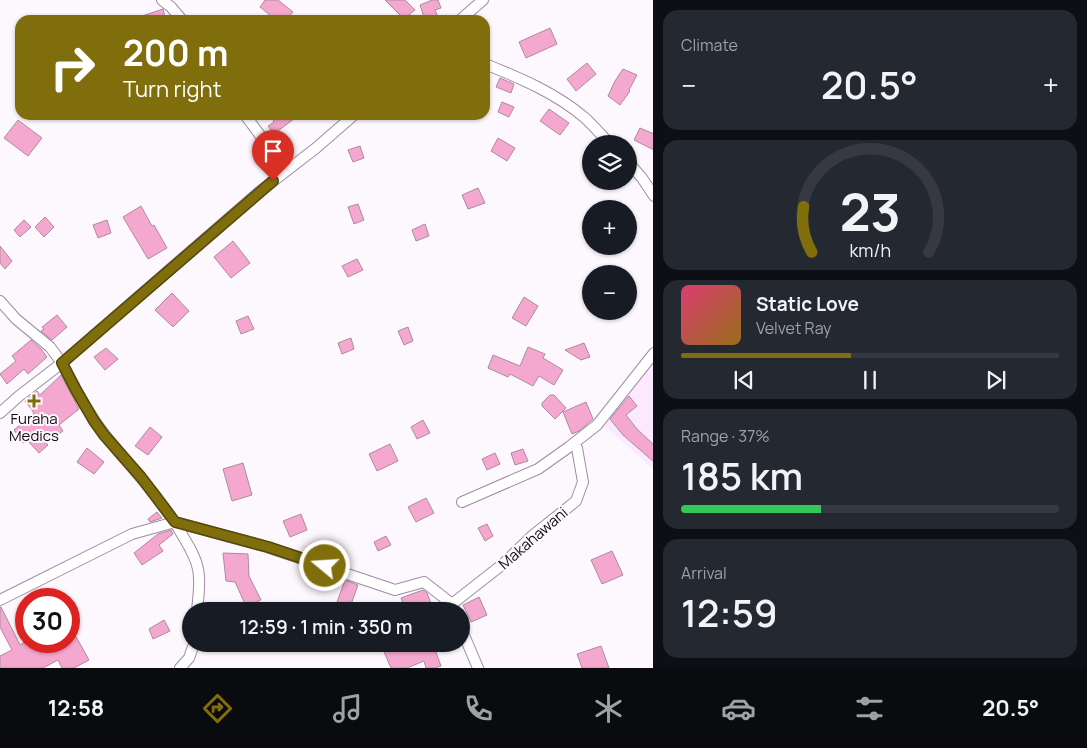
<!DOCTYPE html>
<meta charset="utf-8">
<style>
:root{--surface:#171b24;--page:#242831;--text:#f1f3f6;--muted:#9ea1a6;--line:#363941;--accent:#806e0c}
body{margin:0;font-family:Manrope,sans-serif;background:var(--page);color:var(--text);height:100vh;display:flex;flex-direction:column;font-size:19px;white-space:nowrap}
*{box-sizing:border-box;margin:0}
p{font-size:16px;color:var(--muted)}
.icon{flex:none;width:28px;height:28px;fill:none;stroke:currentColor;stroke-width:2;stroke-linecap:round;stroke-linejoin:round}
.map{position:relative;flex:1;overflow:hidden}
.details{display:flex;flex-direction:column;gap:10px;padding:10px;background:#0d0f14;width:434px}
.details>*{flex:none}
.hud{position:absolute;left:15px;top:15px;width:475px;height:105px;border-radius:15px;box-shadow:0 1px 4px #0004;background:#806e0c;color:#fff;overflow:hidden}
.controls{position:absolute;left:582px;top:135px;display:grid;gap:10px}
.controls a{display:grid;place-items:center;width:55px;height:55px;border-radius:50%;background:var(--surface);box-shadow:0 1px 4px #0004;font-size:25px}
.speed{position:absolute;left:15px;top:588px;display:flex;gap:10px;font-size:25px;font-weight:700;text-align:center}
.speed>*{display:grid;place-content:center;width:65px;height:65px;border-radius:50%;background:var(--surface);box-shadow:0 1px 4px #0004;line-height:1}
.speed .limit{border:8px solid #d22;background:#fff;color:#111}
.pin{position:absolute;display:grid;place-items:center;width:42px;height:42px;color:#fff;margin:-51px -21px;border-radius:50% 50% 50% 0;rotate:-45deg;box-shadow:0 0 5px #0007}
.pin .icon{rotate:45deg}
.me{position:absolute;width:55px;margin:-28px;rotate:288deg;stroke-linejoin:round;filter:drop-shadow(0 0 4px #0008)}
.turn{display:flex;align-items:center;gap:18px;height:105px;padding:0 25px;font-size:22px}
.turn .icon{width:65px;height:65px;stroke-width:2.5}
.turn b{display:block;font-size:35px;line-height:42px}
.big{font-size:38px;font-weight:600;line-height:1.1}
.details .card{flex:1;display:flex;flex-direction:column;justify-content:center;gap:8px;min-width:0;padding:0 18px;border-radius:15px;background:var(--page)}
.details .dial{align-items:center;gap:0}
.dial svg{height:130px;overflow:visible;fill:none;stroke:var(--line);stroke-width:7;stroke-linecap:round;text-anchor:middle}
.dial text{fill:var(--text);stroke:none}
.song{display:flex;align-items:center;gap:15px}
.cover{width:60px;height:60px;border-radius:8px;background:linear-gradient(135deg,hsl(340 70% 55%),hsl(40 70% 35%))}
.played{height:5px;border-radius:2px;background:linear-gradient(90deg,var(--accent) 45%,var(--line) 45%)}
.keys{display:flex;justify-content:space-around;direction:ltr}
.heat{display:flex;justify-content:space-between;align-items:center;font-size:28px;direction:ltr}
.charge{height:8px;border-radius:4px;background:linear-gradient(90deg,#34c759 37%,var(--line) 0)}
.trip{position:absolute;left:182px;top:602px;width:288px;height:50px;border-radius:25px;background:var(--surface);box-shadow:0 1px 4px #0004;font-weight:600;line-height:50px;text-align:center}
.tabs{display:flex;height:80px;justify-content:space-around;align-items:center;background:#090b0e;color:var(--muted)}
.tabs .icon{width:35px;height:35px}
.tabs .selected{color:var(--accent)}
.tabs b{font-size:22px;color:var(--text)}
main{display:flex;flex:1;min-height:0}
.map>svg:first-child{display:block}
</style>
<main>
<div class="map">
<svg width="654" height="668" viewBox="0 0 654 668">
<rect width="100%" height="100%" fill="#fdf8fe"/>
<!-- built -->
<path fill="#fbe9ff" d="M 653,362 L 653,469 L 605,426 Z"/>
<!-- building -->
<g fill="#f5a8cf" stroke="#ad8b9c">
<path d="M 265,0 L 278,0 L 293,12 L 286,20 L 276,20 L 260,7 Z"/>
<path d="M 385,0 L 405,0 L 415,10 L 404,19 Z"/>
<path d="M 432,0 L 438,0 L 441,8 L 435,10 L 439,20 L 425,20 L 420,5 Z"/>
<path d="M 163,9 L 165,17 L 158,20 L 133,20 L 133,19 Z"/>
<path d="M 550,28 L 557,44 L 526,58 L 519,42 Z"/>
<path d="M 587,63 L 596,74 L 576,91 L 567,79 Z"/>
<path d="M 623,69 L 637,75 L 629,90 L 630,91 L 620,105 L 608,96 L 615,81 Z"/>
<path d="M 500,78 L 514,84 L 511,93 L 496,87 Z"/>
<path d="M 502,102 L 514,107 L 509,117 L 498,112 Z"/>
<path d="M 549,109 L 569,123 L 560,135 L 540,121 Z"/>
<path d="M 271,115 L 299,115 L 274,134 L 268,126 L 274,122 Z"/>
<path d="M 18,120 L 42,138 L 28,156 L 4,138 Z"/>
<path d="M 640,128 L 654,134 L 654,150 L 634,140 Z"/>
<path d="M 498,138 L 515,148 L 507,161 L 491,151 Z"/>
<path d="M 360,146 L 364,158 L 353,162 L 348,150 Z"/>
<path d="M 478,188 L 485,203 L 468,209 L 462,195 Z"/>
<path d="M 358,204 L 364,220 L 354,224 L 348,207 Z"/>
<path d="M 141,206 L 152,226 L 154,225 L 167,248 L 148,259 L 123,217 Z"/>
<path d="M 45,217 L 54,227 L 44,237 L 35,227 Z"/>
<path d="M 24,220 L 31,227 L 20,237 L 14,230 Z"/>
<path d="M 107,220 L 111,233 L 98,238 L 93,225 Z"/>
<path d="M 425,224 L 429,236 L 416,241 L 412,230 Z"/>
<path d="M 233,241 L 250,263 L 231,278 L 214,257 Z"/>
<path d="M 0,246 L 12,261 L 5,269 L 0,263 Z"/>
<path d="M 357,259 L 363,270 L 348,277 L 342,266 Z"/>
<path d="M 172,293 L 189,311 L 173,327 L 155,310 Z"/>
<path d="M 524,297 L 538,306 L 526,326 L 512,318 Z"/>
<path d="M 57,315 L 67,327 L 52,340 L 41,331 L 44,329 L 42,327 Z"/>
<path d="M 248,316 L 254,329 L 241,334 L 236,321 Z"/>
<path d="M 408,327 L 413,341 L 404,345 L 398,331 Z"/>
<path d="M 351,338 L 354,349 L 342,354 L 338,343 Z"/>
<path d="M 31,340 L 41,349 L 47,357 L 28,374 L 24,369 L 7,384 L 0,374 L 16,361 L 12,356 Z"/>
<path d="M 584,343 L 590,357 L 581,360 L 565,350 Z"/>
<path d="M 528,347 L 545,354 L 543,358 L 563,370 L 554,385 L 539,376 L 533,386 L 510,374 L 508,377 L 488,368 L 493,355 L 520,366 Z"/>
<path d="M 106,348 L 118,359 L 105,370 L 94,357 Z"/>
<path d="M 61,375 L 79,409 L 59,425 L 63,431 L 46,443 L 48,445 L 39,453 L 27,440 L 23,443 L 14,430 L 34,413 L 25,401 L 37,391 L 40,395 Z"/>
<path d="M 550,395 L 554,395 L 566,408 L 555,419 L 542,406 L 542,403 Z"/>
<path d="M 629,396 L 637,406 L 626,415 L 637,429 L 654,445 L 654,462 L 623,435 L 610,419 Z"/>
<path d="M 586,402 L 593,419 L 579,431 L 572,434 L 563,412 Z"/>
<path d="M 423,420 L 430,433 L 417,439 L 411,427 Z"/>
<path d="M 150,427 L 162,437 L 148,455 L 135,446 Z"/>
<path d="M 390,444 L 398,461 L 377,471 L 369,454 Z"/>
<path d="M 87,448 L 104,462 L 94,474 L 77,462 Z"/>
<path d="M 523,449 L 528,461 L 515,465 L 511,453 Z"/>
<path d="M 495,453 L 500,464 L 487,470 L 482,459 Z"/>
<path d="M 243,463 L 252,495 L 232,501 L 223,469 Z"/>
<path d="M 426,498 L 434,513 L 416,522 L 408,507 Z"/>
<path d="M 157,512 L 162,518 L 150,522 L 148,519 Z"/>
<path d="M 301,514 L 307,530 L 290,537 L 283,521 Z"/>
<path d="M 487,524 L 493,536 L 485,541 L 478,528 Z"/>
<path d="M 171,530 L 173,534 L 159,545 L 163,551 L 142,565 L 134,553 L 158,534 Z"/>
<path d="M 386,536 L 391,545 L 378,551 L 374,542 Z"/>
<path d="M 612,551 L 623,575 L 602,584 L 591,560 Z"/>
<path d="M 223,553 L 248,554 L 249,576 L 261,600 L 246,606 L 235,582 L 226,581 Z"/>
<path d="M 345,580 L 358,585 L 349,610 L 336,605 Z"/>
<path d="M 423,590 L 427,593 L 434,611 L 406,611 L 401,598 Z"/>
<path d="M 479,597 L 487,615 L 471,622 L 463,605 Z"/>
<path d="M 0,607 L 1,607 L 20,645 L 26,641 L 69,641 L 69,624 L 89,660 L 74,668 L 62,668 L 58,660 L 43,668 L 0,668 L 0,656 L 12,650 L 0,627 Z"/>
<path d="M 164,620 L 170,631 L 153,639 L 149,629 Z"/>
<path d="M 406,644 L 433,644 L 441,666 L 435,668 L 426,668 L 424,661 L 407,668 L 391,668 L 384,652 Z"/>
<path d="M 601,646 L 609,668 L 582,668 L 577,654 Z"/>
</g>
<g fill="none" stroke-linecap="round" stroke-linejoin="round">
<!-- street casing -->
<g stroke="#a18ba6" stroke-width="12">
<g id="street">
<path d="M 162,0 L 171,7 L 182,20"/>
<path d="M 460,20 L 483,0"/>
<path d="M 485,64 C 520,78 556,93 585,118 C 594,126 601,135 610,144"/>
<path d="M 245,115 L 286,170"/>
<path d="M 629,163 L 642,178 L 654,196"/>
<path d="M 0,301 L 16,319 L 50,347 L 62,363 C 75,388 88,413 105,435 C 132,469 163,500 184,538 C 190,548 196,558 198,569 C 201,582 198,598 197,611"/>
<path d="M 0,413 L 19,396 L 62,363 L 259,192 L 316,148 L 354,115"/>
<path d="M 462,502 L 538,469 L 569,447 L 597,425 L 654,353"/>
<path d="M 0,600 L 132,534 L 175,522 L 267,547 L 395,590 L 424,582 L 452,604"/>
<path d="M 455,611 L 452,604 L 503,564 L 532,536 L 576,501 L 583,482 L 577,448"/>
<path d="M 461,628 L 478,668"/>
<path d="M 180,668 L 189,658 L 194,644"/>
</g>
</g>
<!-- street -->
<use href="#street" stroke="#fff" stroke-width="10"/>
</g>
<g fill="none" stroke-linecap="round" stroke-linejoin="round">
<!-- route casing -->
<g stroke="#534808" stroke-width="12">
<path id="route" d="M 273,181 L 62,363 L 76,390 L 94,421 L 104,435 L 141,477 L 175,522 L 268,547 L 325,566"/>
</g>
<!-- route -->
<use href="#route" stroke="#806e0c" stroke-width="9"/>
</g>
<!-- markers -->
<path fill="#806e0c" stroke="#fdf8fe" stroke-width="2" d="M31.5 393.5h5v5h5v5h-5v5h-5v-5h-5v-5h5z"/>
<g text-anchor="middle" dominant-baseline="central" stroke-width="4" stroke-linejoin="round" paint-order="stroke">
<!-- poi labels -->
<g font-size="15" fill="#130b14" stroke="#fdf8fe">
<text x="34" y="418">Furaha<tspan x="34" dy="17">Medics</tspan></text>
</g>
<!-- street labels -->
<g font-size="15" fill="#130b14" stroke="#fdf8fe">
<text transform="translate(533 538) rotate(-41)">Makahawani</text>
</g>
</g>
</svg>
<div class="controls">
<a><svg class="icon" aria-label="layers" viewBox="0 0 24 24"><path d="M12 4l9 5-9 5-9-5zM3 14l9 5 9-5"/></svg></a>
<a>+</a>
<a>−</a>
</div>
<div class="speed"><div class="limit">30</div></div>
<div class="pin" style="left:273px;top:181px;background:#d93025"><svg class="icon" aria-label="arrive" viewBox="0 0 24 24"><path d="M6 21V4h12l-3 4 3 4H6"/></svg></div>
<svg class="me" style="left:325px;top:566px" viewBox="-20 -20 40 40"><circle r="17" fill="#806e0c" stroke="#fff" stroke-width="3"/><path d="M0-11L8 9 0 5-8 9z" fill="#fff"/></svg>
<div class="trip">12:59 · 1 min · 350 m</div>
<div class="hud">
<div class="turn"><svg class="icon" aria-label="right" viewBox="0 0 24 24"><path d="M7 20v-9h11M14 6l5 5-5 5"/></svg><div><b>200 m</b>Turn right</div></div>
</div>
</div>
<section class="details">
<div class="card"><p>Climate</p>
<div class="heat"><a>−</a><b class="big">20.5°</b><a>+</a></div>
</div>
<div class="card dial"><svg viewBox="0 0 100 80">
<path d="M14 69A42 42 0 1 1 86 69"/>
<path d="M14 69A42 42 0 0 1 9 41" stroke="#806e0c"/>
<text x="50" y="56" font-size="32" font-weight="700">23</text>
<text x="50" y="72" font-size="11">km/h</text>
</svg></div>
<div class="card">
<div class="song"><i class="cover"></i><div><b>Static Love</b><p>Velvet Ray</p></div></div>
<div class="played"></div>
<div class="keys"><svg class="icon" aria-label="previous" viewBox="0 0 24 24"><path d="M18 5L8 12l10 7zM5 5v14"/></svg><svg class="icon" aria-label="pause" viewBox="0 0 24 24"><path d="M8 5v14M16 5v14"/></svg><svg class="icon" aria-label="next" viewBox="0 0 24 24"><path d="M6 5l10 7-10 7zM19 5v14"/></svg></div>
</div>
<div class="card"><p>Range · 37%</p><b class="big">185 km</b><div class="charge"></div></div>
<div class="card"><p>Arrival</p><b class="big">12:59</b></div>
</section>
</main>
<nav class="tabs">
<b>12:58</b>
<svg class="icon selected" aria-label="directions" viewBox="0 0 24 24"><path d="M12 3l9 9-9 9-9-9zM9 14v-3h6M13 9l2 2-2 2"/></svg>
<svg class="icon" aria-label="music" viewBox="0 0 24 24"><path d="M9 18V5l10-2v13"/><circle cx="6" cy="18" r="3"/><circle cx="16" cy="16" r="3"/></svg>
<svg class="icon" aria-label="phone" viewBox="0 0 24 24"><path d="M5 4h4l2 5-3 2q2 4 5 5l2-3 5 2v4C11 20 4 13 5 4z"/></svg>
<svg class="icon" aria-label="climate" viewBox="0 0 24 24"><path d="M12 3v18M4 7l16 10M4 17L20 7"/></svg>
<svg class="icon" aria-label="car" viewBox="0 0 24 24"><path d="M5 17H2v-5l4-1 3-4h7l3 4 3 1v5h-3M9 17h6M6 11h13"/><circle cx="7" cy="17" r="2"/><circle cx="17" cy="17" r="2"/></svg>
<svg class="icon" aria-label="filters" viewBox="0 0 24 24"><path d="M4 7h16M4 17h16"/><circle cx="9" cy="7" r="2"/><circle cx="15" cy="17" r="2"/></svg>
<b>20.5°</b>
</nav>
